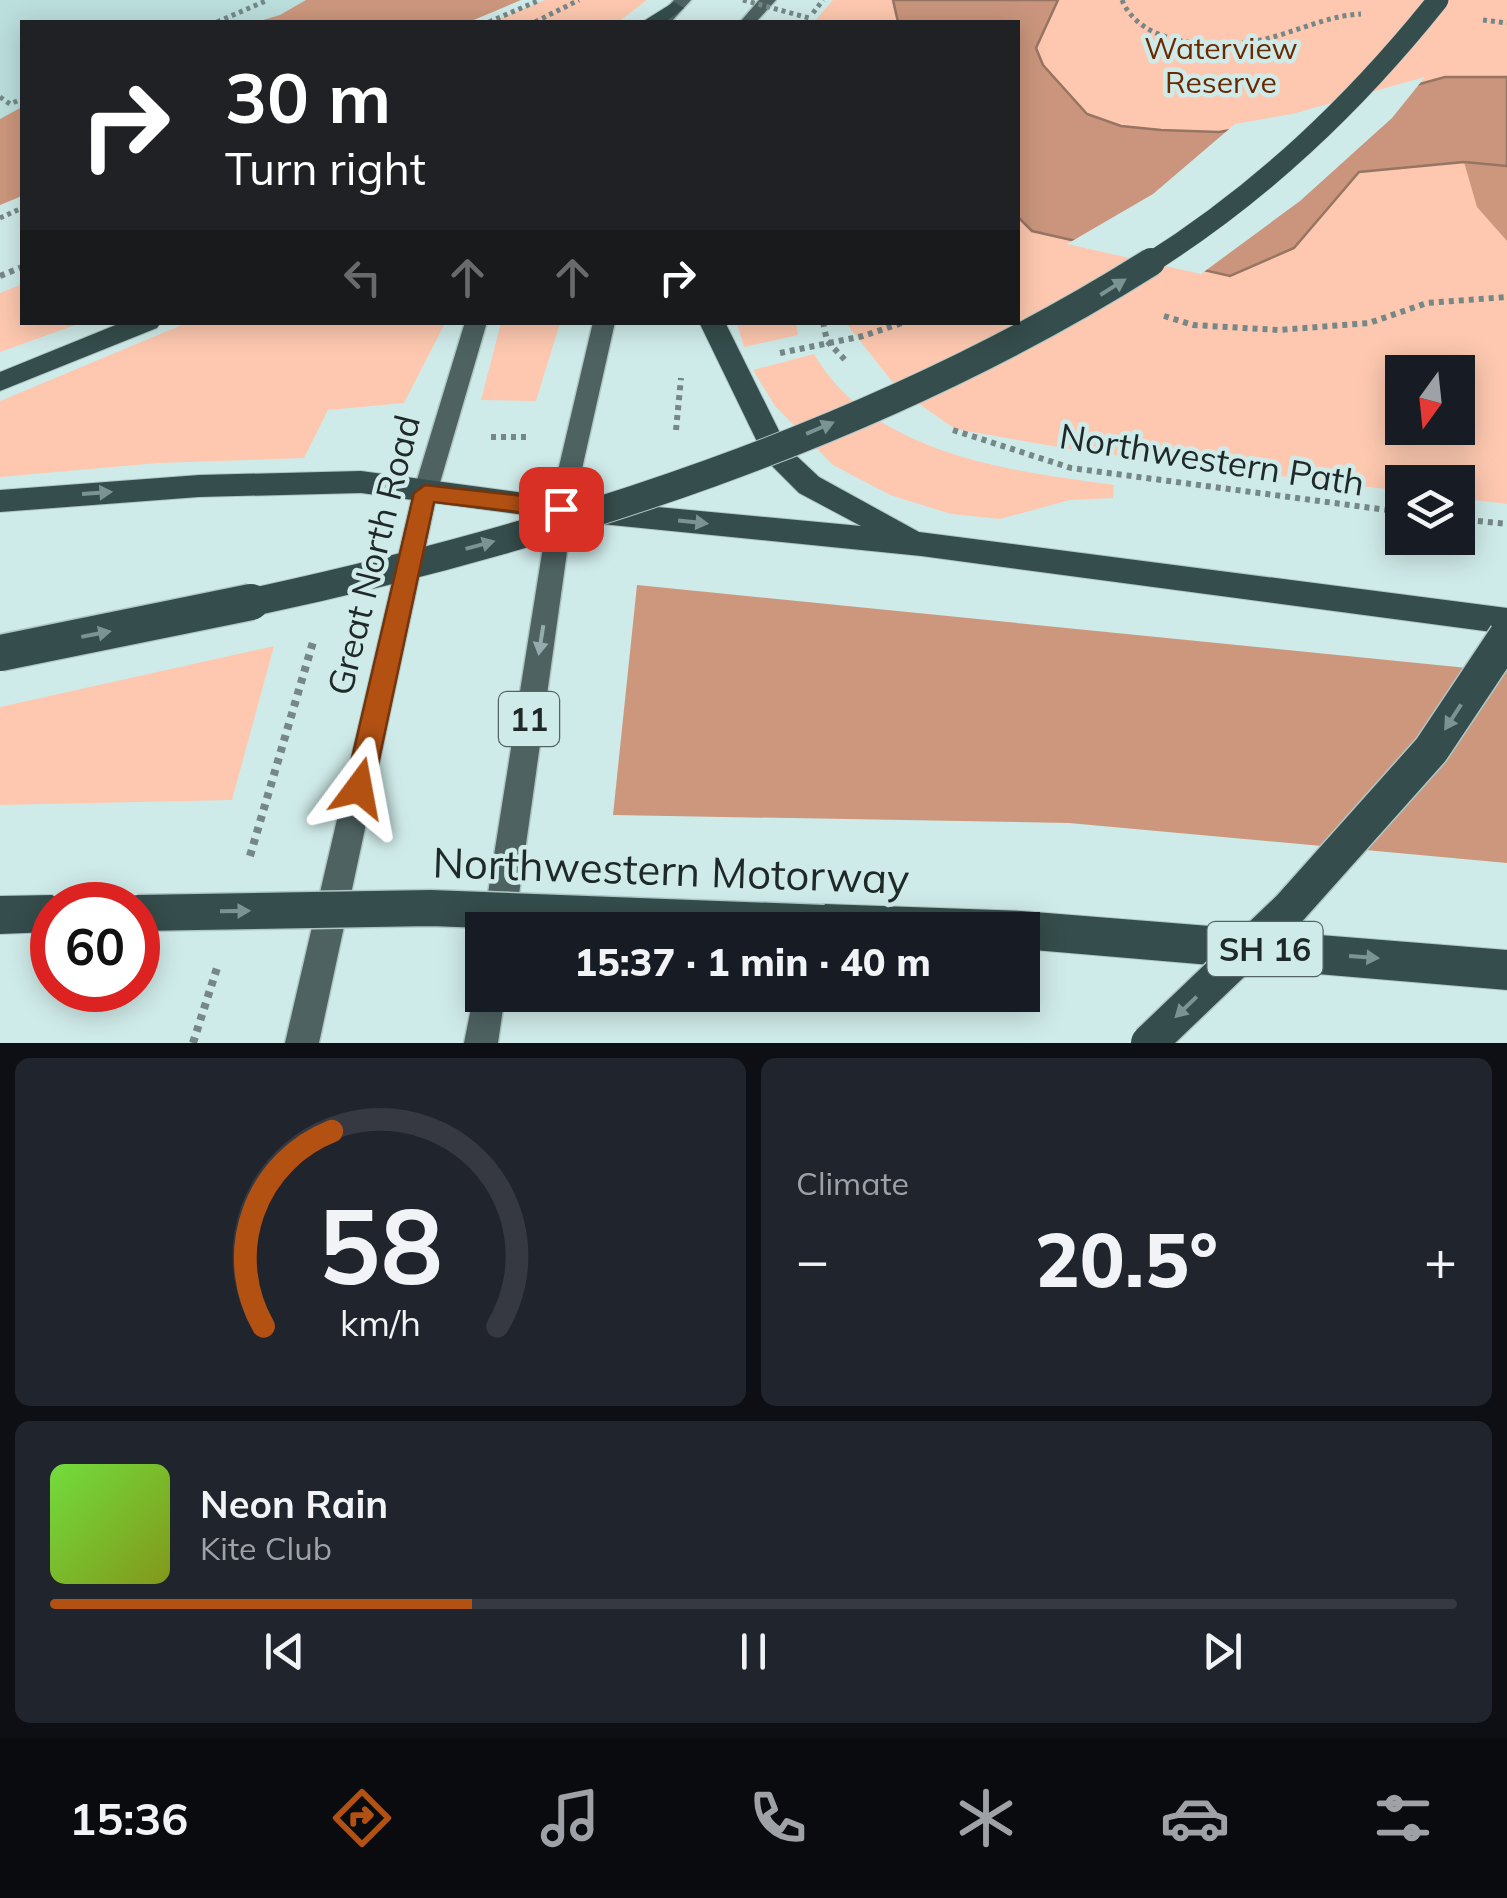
<!DOCTYPE html>
<meta charset="utf-8">
<style>
:root{--surface:#171b24;--page:#20242c;--text:#f1f3f6;--muted:#9ea1a6;--line:#363941;--accent:#b35113}
body{margin:0;font-family:Mulish,sans-serif;background:var(--page);color:var(--text);height:100vh;display:flex;flex-direction:column;font-size:38px;white-space:nowrap}
*{box-sizing:border-box;margin:0}
p{font-size:32px;color:var(--muted)}
.icon{flex:none;width:55px;height:55px;fill:none;stroke:currentColor;stroke-width:2;stroke-linecap:round;stroke-linejoin:round}
.map{position:relative;height:1043px;overflow:hidden}
.side{display:flex;flex-direction:column;gap:15px;padding:15px;background:#0d0f14;flex:1}
.side>*{flex:none}
.banner{position:absolute;left:20px;top:20px;width:1000px;height:305px;border-radius:0px;box-shadow:0 5px 25px #0003;background:#202124;color:#fff;overflow:hidden}
.needle{width:65px;rotate:195deg}
.controls{position:absolute;left:1385px;top:355px;display:grid;gap:20px}
.controls a{display:grid;place-items:center;width:90px;height:90px;border-radius:0px;background:var(--surface);box-shadow:0 5px 25px #0003;font-size:50px}
.speed{position:absolute;left:30px;top:882px;display:flex;gap:20px;font-size:50px;font-weight:700;text-align:center}
.speed>*{display:grid;place-content:center;width:130px;height:130px;border-radius:50%;background:var(--surface);box-shadow:0 5px 25px #0003;line-height:1}
.speed .limit{border:15px solid #d22;background:#fff;color:#111}
.pin{position:absolute;display:grid;place-items:center;width:85px;height:85px;color:#fff;margin:-42px;border-radius:20px;box-shadow:0 5px 15px #0006}
.me{position:absolute;width:110px;margin:-55px;rotate:13deg;stroke-linejoin:round;filter:drop-shadow(0 0 8px #0008)}
.turn{display:flex;align-items:center;gap:35px;height:210px;padding:0 40px;font-size:45px}
.turn .icon{width:130px;height:130px;stroke-width:2.5}
.turn b{display:block;font-size:70px;line-height:85px}
.lanes{display:flex;align-items:center;height:95px;padding:0 40px;background:#0003;justify-content:center;gap:50px;direction:ltr}
.lanes .off{opacity:.35}
.big{font-size:75px;font-weight:800;line-height:1.1}
.side .widget{flex:1;display:flex;flex-direction:column;justify-content:center;gap:15px;min-width:0;padding:0 35px;border-radius:15px;background:var(--page)}
.side .dial{align-items:center;gap:0}
.dial svg{height:260px;overflow:visible;fill:none;stroke:var(--line);stroke-width:7;stroke-linecap:round;text-anchor:middle}
.dial text{fill:var(--text);stroke:none}
.song{display:flex;align-items:center;gap:30px}
.cover{width:120px;height:120px;border-radius:15px;background:linear-gradient(135deg,hsl(100 70% 55%),hsl(70 70% 35%))}
.played{height:10px;border-radius:5px;background:linear-gradient(90deg,var(--accent) 30%,var(--line) 30%)}
.keys{display:flex;justify-content:space-around;direction:ltr}
.heat{display:flex;justify-content:space-between;align-items:center;font-size:55px;direction:ltr}
.side .tiles{flex:1;display:grid;gap:15px;grid-template-columns:1fr 1fr}
.widget:last-child{grid-column:span 2}
.trip{position:absolute;left:465px;top:912px;width:575px;height:100px;border-radius:0px;background:var(--surface);box-shadow:0 5px 25px #0003;font-weight:800;line-height:100px;text-align:center}
.tabs{display:flex;height:160px;justify-content:space-around;align-items:center;background:#090b0e;color:var(--muted)}
.tabs .icon{width:70px;height:70px}
.tabs .active{color:var(--accent)}
.tabs b{font-size:45px;color:var(--text)}
.map>svg:first-child{display:block}
</style>
<div class="map">
<svg width="1507" height="1043" viewBox="0 0 1507 1043">
<rect width="100%" height="100%" fill="#cfebe9"/>
<!-- built -->
<path fill="#bbdfdd" d="M 0,0 L 433,0 L 368,22 L 22,22 L 22,142 L 0,149 Z"/>
<!-- green -->
<g fill="#fdc8af" fill-rule="evenodd">
<path d="M 545,0 L 647,0 L 618,22 L 491,22 Z"/>
<path d="M 833,0 L 1507,0 L 1507,504 L 1458,498 L 1458,482 L 1402,482 L 1402,491 L 1087,452 L 955,429 L 898,389 L 846,323 L 1018,322 L 1018,22 L 814,22 ZM 1402,372 L 1458,372 L 1458,428 L 1402,428 Z"/>
<path d="M 22,284 L 22,322 L 81,323 L 0,352 L 0,293 Z"/>
<path d="M 189,322 L 444,322 L 445,323 L 404,403 L 328,410 L 304,458 L 158,463 L 0,477 L 0,401 Z"/>
<path d="M 501,323 L 560,323 L 536,401 L 481,400 Z"/>
<path d="M 737,323 L 796,323 L 798,335 L 744,347 Z"/>
<path d="M 814,354 C 872,454 1009,471 1114,485 L 1113,498 L 1070,500 L 1000,519 L 951,514 L 890,495 L 833,465 L 775,406 L 753,370 Z"/>
<path d="M 274,646 L 232,800 L 0,805 L 0,707 Z"/>
</g>
<!-- forest -->
<g fill="#cc977d">
<path d="M 306,0 L 521,0 L 469,22 L 256,22 L 280,15 Z"/>
<path d="M 22,107 L 22,196 L 0,205 L 0,119 Z"/>
<path d="M 1464,162 L 1507,166 L 1507,241 L 1477,207 Z"/>
<path d="M 637,585 L 1507,672 L 1507,863 L 1069,823 L 613,815 Z"/>
</g>
<!-- water -->
<path fill="#ca957c" stroke="#977563" stroke-width="2.5" d="M 893,0 L 1058,0 L 1036,48 L 1043,65 L 1087,114 L 1121,126 L 1161,130 L 1219,132 L 1293,119 L 1445,77 L 1507,77 L 1507,166 L 1464,162 L 1359,172 L 1294,248 L 1230,276 L 1032,231 L 1018,217 L 1018,22 L 898,22 Z"/>
<!-- pier -->
<path fill="#cfebe9" d="M 1425,77 L 1392,118 L 1300,201 L 1201,274 L 1067,244 L 1153,194 L 1235,124 L 1292,114 Z"/>
<g fill="none" stroke-linecap="round" stroke-linejoin="round">
<!-- major casing -->
<g stroke="#afc8c6" stroke-width="3">
<g id="major">
<path d="M 674,0 L 691,0 L 671,22 L 654,22 Z"/>
<path d="M 759,0 L 776,0 L 756,22 L 740,22 Z"/>
<path d="M 465,322 L 487,322 L 437,493 L 319,1043 L 285,1043 L 413,493 Z"/>
<path d="M 593,322 L 615,322 L 573,509 L 514,930 L 482,931 L 549,509 Z"/>
<path d="M 482,981 L 482,995 L 505,995 L 498,1043 L 464,1043 L 476,983 Z"/>
</g>
</g>
<!-- highway casing -->
<g stroke="#afc8c6" stroke-width="2">
<g id="highway">
<path d="M 674,2 L 684,8 L 665,22 L 642,22 Z"/>
<path d="M 123,322 L 161,322 L 157,328 L 0,391 L 0,372 Z"/>
<path d="M 699,322 L 725,322 L 787,447 L 819,477 L 919,532 L 1507,608 L 1507,634 L 921,556 L 561,520 L 361,493 L 199,497 L 0,512 L 0,490 L 199,475 L 361,471 L 561,498 L 861,526 L 799,493 L 766,460 Z"/>
<path d="M 52,895 L 67,905 L 52,905 L 52,932 L 0,934 L 0,896 Z"/>
<path d="M 824,904 L 1022,911 L 1507,950 L 1507,990 L 1022,949 L 1022,930 L 808,930 L 805,923 L 810,910 Z"/>
</g>
</g>
<!-- path-far2 -->
<g stroke="#758887" stroke-width="5" stroke-dasharray="4 4" stroke-linecap="butt">
<path d="M 1122,0 C 1141,46 1212,48 1255,41 C 1291,35 1323,16 1361,14"/>
<path d="M 813,13 L 823,0"/>
<path d="M 1483,20 L 1507,23"/>
<path d="M 217,22 L 268,0"/>
<path d="M 489,22 L 540,0"/>
<path d="M 535,22 L 579,0"/>
<path d="M 0,97 L 10,104 L 22,99"/>
<path d="M 0,218 L 22,208"/>
</g>
<!-- path-far1 -->
<g stroke="#758887" stroke-width="6" stroke-dasharray="5 5" stroke-linecap="butt">
<path d="M 0,276 L 22,267"/>
<path d="M 1164,316 L 1193,325 L 1279,330 L 1369,323 L 1427,303 L 1507,297"/>
<path d="M 823,322 L 827,341 L 847,362"/>
<path d="M 780,353 L 863,336 L 905,322"/>
<path d="M 676,430 L 681,378"/>
<path d="M 953,430 L 1071,468 L 1402,512"/>
<path d="M 491,437 L 528,437"/>
<path d="M 1458,519 L 1507,524"/>
</g>
<!-- path -->
<g stroke="#758887" stroke-width="8" stroke-dasharray="6 6" stroke-linecap="butt">
<path d="M 250,856 L 313,642"/>
<path d="M 193,1043 L 217,968"/>
</g>
<!-- major -->
<use href="#major" fill="#4d6261" fill-rule="evenodd"/>
<!-- highway -->
<use href="#highway" fill="#354d4c" fill-rule="evenodd"/>
<!-- highway-bridge-far2 casing -->
<g stroke="#afc8c6" stroke-width="22" stroke-linecap="butt">
<path id="highway-bridge-far2" d="M 1147,265 C 1261,193 1354,105 1438,0"/>
</g>
<!-- highway-bridge-far1 casing -->
<g stroke="#afc8c6" stroke-width="30" stroke-linecap="butt">
<path id="highway-bridge-far1" d="M 239,605 C 554,538 877,435 1151,262"/>
</g>
<!-- highway-bridge casing -->
<g stroke="#afc8c6" stroke-width="39" stroke-linecap="butt">
<g id="highway-bridge">
<path d="M 0,653 L 251,602"/>
<path d="M 138,913 L 431,908 L 824,923"/>
<path d="M 1149,1043 L 1290,908 L 1431,750 L 1507,636"/>
</g>
</g>
<!-- path-bridge -->
<path stroke="#758887" stroke-width="5" stroke-dasharray="4 4" stroke-linecap="butt" d="M 743,0 L 809,18 L 809,22"/>
<!-- highway-bridge-far2 -->
<use href="#highway-bridge-far2" stroke="#354d4c" stroke-width="21"/>
<!-- highway-bridge-far1 -->
<use href="#highway-bridge-far1" stroke="#354d4c" stroke-width="28"/>
<!-- highway-bridge -->
<use href="#highway-bridge" stroke="#354d4c" stroke-width="36"/>
</g>
<!-- one-way arrows -->
<defs><path id="oneway-solid" d="M-6-.8H1V-3.2L6.5 0L1 3.2V.8H-6Z" transform="scale(2.5)"/></defs>
<g fill="#7a9493">
<use href="#oneway-solid" transform="translate(1113 287) rotate(-32)"/>
<use href="#oneway-solid" transform="translate(820 428) rotate(-23)"/>
<use href="#oneway-solid" transform="translate(97 493) rotate(-4)"/>
<use href="#oneway-solid" transform="translate(693 522) rotate(6)"/>
<use href="#oneway-solid" transform="translate(480 545) rotate(-15)"/>
<use href="#oneway-solid" transform="translate(96 634) rotate(-11)"/>
<use href="#oneway-solid" transform="translate(1453 717) rotate(123)"/>
<use href="#oneway-solid" transform="translate(235 911) rotate(-1)"/>
<use href="#oneway-solid" transform="translate(1364 957) rotate(4)"/>
<use href="#oneway-solid" transform="translate(1186 1007) rotate(136)"/>
</g>
<use fill="#94adac" href="#oneway-solid" transform="translate(541 640) rotate(99)"/>
<!-- route -->
<path fill="#b35113" stroke="#74350c" stroke-width="2.5" d="M 425,485 L 561,500 L 572,509 L 561,517 L 434,502 L 373,788 L 369,797 L 359,801 L 349,797 L 345,788 L 414,493 Z"/>
<g text-anchor="middle" dominant-baseline="central" stroke-width="9" stroke-linejoin="round" paint-order="stroke">
<!-- far-park labels -->
<g font-size="30" fill="#6a2900" stroke="#cfebe9">
<text x="1221" y="48">Waterview<tspan x="1221" dy="34">Reserve</tspan></text>
</g>
<!-- shield labels -->
<g fill="#cfebe9" stroke="#546363" stroke-width="2.5">
<rect x="499" y="692" width="60" height="54" rx="8"/>
<rect x="1207.5" y="922" width="115" height="54" rx="8"/>
</g>
<g font-size="32" font-weight="bold" fill="#1f2929">
<text x="529" y="719">11</text>
<text x="1265" y="949">SH 16</text>
</g>
<!-- street labels -->
<g font-size="35" fill="#1f2929" stroke="#cfebe9">
<text transform="translate(1212 459) rotate(9)">Northwestern Path</text>
<text transform="translate(373 555) rotate(-76)">Great North Road</text>
</g>
<!-- near-street labels -->
<g font-size="42" fill="#1f2929" stroke="#cfebe9">
<text transform="translate(671 870) rotate(2)">Northwestern Motorway</text>
</g>
</g>
</svg>
<div class="controls">
<a><svg class="needle" viewBox="-14 -14 28 28"><path d="M0-13l5 13h-10z" fill="#e53935"/><path d="M0 13l5-13h-10z" fill="#9ea1a6"/></svg></a>
<a><svg class="icon" aria-label="layers" viewBox="0 0 24 24"><path d="M12 4l9 5-9 5-9-5zM3 14l9 5 9-5"/></svg></a>
</div>
<div class="speed"><div class="limit">60</div></div>
<div class="pin" style="left:561px;top:509px;background:#d93025"><svg class="icon" aria-label="arrive" viewBox="0 0 24 24"><path d="M6 21V4h12l-3 4 3 4H6"/></svg></div>
<svg class="me" style="left:359px;top:788px" viewBox="-20 -20 40 40"><path d="M0-17L14 15 0 8-14 15z" fill="#b35113" stroke="#fff" stroke-width="4"/></svg>
<div class="trip">15:37 · 1 min · 40 m</div>
<div class="banner">
<div class="turn"><svg class="icon" aria-label="right" viewBox="0 0 24 24"><path d="M7 20v-9h11M14 6l5 5-5 5"/></svg><div><b>30 m</b>Turn right</div></div>
<div class="lanes"><svg class="icon off" aria-label="left" viewBox="0 0 24 24"><path d="M17 20v-9H6M10 6l-5 5 5 5"/></svg><svg class="icon off" aria-label="ahead" viewBox="0 0 24 24"><path d="M12 20V5M6 11l6-6 6 6"/></svg><svg class="icon off" aria-label="ahead" viewBox="0 0 24 24"><path d="M12 20V5M6 11l6-6 6 6"/></svg><svg class="icon" aria-label="right" viewBox="0 0 24 24"><path d="M7 20v-9h11M14 6l5 5-5 5"/></svg></div>
</div>
</div>
<section class="side">
<div class="tiles">
<div class="widget dial"><svg viewBox="0 0 100 80">
<path d="M14 69A42 42 0 1 1 86 69"/>
<path d="M14 69A42 42 0 0 1 35 9" stroke="#b35113"/>
<text x="50" y="56" font-size="32" font-weight="700">58</text>
<text x="50" y="72" font-size="11">km/h</text>
</svg></div>
<div class="widget"><p>Climate</p>
<div class="heat"><a>−</a><b class="big">20.5°</b><a>+</a></div>
</div>
<div class="widget">
<div class="song"><i class="cover"></i><div><b>Neon Rain</b><p>Kite Club</p></div></div>
<div class="played"></div>
<div class="keys"><svg class="icon" aria-label="previous" viewBox="0 0 24 24"><path d="M18 5L8 12l10 7zM5 5v14"/></svg><svg class="icon" aria-label="pause" viewBox="0 0 24 24"><path d="M8 5v14M16 5v14"/></svg><svg class="icon" aria-label="next" viewBox="0 0 24 24"><path d="M6 5l10 7-10 7zM19 5v14"/></svg></div>
</div>
</div>
</section>
<nav class="tabs">
<b>15:36</b>
<svg class="icon active" aria-label="directions" viewBox="0 0 24 24"><path d="M12 3l9 9-9 9-9-9zM9 14v-3h6M13 9l2 2-2 2"/></svg>
<svg class="icon" aria-label="music" viewBox="0 0 24 24"><path d="M9 18V5l10-2v13"/><circle cx="6" cy="18" r="3"/><circle cx="16" cy="16" r="3"/></svg>
<svg class="icon" aria-label="phone" viewBox="0 0 24 24"><path d="M5 4h4l2 5-3 2q2 4 5 5l2-3 5 2v4C11 20 4 13 5 4z"/></svg>
<svg class="icon" aria-label="climate" viewBox="0 0 24 24"><path d="M12 3v18M4 7l16 10M4 17L20 7"/></svg>
<svg class="icon" aria-label="car" viewBox="0 0 24 24"><path d="M5 17H2v-5l4-1 3-4h7l3 4 3 1v5h-3M9 17h6M6 11h13"/><circle cx="7" cy="17" r="2"/><circle cx="17" cy="17" r="2"/></svg>
<svg class="icon" aria-label="filters" viewBox="0 0 24 24"><path d="M4 7h16M4 17h16"/><circle cx="9" cy="7" r="2"/><circle cx="15" cy="17" r="2"/></svg>
</nav>
